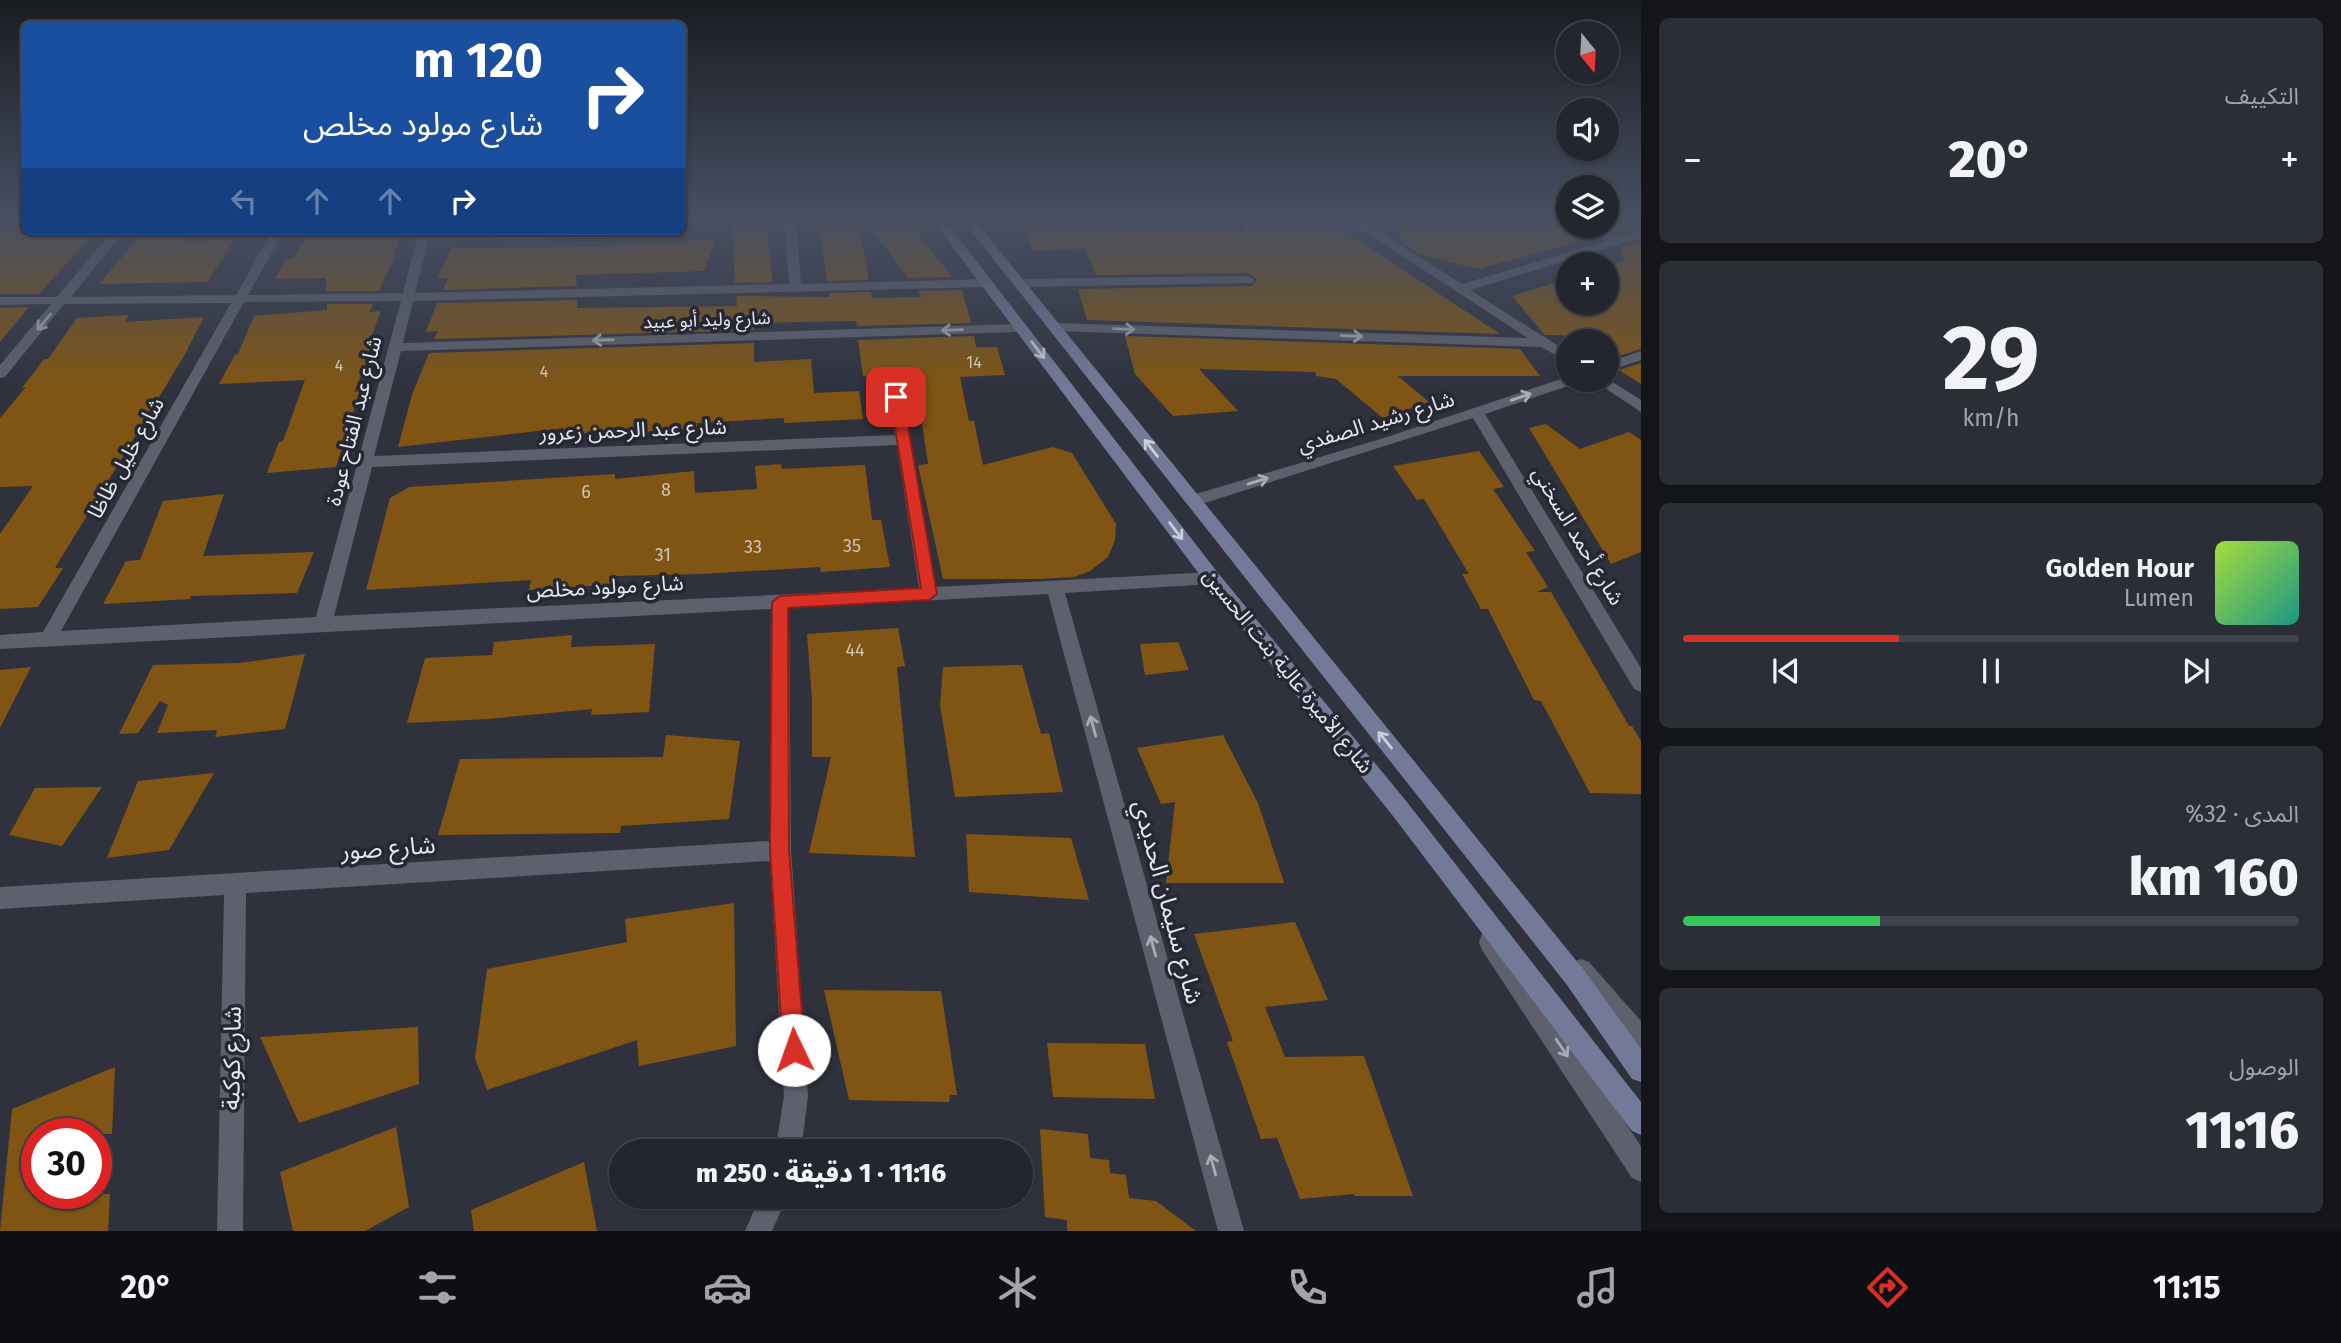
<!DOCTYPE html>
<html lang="ar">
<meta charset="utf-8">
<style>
:root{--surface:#23262e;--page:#2b2e36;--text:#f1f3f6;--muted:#a3a5aa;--line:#40434a;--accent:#d93025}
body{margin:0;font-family:"Fira Sans","Noto Sans Arabic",sans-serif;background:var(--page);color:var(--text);direction:rtl;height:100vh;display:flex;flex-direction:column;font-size:26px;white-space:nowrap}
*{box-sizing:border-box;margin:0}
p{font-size:23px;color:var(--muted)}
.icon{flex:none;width:38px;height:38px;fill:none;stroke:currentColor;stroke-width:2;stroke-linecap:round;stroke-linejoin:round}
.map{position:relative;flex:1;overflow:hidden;direction:ltr}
.panel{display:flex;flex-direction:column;gap:18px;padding:18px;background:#131519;width:700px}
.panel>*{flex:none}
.hud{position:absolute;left:21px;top:21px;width:665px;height:214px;border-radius:10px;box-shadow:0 2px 5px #0004,0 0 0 2px var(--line);direction:rtl;background:#1a4fa0;color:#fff;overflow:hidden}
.needle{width:46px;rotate:162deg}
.controls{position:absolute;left:1556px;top:21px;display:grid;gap:14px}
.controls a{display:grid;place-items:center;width:63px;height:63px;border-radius:50%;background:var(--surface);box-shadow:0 2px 5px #0004,0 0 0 2px var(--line);font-size:35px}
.speed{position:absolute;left:21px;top:1118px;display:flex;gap:14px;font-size:35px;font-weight:700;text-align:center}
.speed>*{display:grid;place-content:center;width:91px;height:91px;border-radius:50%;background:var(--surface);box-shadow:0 2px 5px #0004,0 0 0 2px var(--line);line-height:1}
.speed .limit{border:10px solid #d22;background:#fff;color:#111}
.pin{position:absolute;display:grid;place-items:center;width:60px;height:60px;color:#fff;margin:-30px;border-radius:14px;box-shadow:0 4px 10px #0006}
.me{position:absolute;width:77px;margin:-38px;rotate:357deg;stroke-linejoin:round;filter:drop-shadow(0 0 5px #0008)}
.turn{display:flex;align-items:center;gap:24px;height:147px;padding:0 28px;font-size:32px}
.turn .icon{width:91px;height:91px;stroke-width:2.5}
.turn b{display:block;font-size:49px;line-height:60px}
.lanes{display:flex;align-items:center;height:66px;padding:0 28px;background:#0003;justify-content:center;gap:35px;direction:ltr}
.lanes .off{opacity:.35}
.big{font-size:52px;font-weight:800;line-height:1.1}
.panel .tile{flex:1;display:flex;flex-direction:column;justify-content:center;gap:10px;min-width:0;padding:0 24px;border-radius:10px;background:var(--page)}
.panel .dial{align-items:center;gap:0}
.dial b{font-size:91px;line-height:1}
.song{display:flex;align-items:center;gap:21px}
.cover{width:84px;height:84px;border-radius:10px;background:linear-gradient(135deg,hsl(80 70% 55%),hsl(170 70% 35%))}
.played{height:7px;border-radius:4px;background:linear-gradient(90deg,var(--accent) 35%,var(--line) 35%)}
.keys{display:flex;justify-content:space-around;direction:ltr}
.heat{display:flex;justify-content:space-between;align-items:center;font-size:38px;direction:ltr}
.charge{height:10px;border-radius:5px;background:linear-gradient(90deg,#34c759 32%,var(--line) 0)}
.trip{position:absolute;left:609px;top:1139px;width:424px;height:70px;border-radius:35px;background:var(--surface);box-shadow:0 2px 5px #0004,0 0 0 2px var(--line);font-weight:800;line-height:70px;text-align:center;direction:rtl}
.tabs{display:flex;height:112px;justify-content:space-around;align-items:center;background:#0e0f12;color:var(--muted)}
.tabs .icon{width:49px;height:49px}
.tabs .on{color:var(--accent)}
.tabs b{font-size:32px;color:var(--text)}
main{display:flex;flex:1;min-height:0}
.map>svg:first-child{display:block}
</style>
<main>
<section class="panel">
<div class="tile"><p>التكييف</p>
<div class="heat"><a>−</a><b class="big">20°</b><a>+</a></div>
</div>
<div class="tile dial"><b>29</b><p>km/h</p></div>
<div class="tile">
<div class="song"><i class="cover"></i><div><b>Golden Hour</b><p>Lumen</p></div></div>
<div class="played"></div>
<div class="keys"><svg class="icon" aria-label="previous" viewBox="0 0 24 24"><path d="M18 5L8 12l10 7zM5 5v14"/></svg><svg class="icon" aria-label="pause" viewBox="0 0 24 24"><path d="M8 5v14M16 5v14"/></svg><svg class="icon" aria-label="next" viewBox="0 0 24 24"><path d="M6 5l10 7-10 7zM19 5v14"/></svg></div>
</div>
<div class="tile"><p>المدى · 32%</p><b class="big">160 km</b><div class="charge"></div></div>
<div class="tile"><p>الوصول</p><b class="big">11:16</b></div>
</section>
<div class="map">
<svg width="1641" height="1231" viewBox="0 0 1641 1231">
<rect width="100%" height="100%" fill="#2f323d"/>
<!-- building -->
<g fill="#805513">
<path d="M 0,218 L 24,218 L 24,233 L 94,233 L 39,294 L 0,294 Z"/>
<path d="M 732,218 L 760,218 L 760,231 L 767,231 L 773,282 L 735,283 Z"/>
<path d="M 811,218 L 857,218 L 869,280 L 827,281 L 820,233 Z"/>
<path d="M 863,218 L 906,218 L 952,277 L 908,278 Z"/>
<path d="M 1018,218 L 1115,218 L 1117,232 L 1245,232 L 1238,218 L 1325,218 L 1500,334 L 1087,320 L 1078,289 L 1252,286 L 1257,279 L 1248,273 L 1096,275 L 1085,248 L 1033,251 Z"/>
<path d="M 1392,218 L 1542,218 L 1543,226 L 1568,219 L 1568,226 L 1581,226 L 1596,237 L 1478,269 L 1419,254 L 1403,243 Z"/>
<path d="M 1612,218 L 1641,218 L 1641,229 L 1618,234 L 1602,226 L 1614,226 Z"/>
<path d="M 144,231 L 191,231 L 183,241 L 235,239 L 207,282 L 99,284 Z"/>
<path d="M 310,231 L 401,231 L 393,259 L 379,291 L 326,291 L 326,278 L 275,279 L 286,259 L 293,259 Z"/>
<path d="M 691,238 L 715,240 L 704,271 L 576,275 L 577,286 L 443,290 L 448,278 L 438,278 L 451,248 L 602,247 L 603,245 L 689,243 Z"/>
<path d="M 1641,241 L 1641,349 L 1606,360 L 1606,341 L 1573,341 L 1563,335 L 1545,335 L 1512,296 L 1568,279 L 1568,303 L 1606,303 L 1606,267 L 1624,261 L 1620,247 Z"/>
<path d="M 962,290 L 971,323 L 857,326 L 856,321 L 754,323 L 754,330 L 434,339 L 438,331 L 426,332 L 437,303 L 577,300 L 577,308 L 737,306 L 736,296 L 829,297 L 829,293 L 871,292 L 872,298 L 922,297 L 918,291 Z"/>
<path d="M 327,304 L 373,304 L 369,312 L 381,311 L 367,348 L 373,348 L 354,392 L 360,391 L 336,467 L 267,473 L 279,442 L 283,441 L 305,380 L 219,384 L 235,355 L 238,354 L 254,316 L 327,310 Z"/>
<path d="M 29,307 L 0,342 L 0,308 Z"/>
<path d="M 129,315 L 125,322 L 204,317 L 184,356 L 55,568 L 63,568 L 38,607 L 0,609 L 0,534 L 33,486 L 0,487 L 0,418 L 26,387 L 22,388 L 44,359 L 48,359 L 77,318 Z"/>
<path d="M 974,336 L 976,347 L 997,347 L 1005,375 L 960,377 L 969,421 L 974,421 L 983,465 L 1053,447 L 1072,453 L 1116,524 L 1115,540 L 1108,557 L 1090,571 L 1074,577 L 1039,579 L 943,579 L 918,465 L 928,464 L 915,374 L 863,376 L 858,340 Z"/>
<path d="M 1125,336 L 1520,349 L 1540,376 L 1398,376 L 1429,402 L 1383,418 L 1336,379 L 1316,376 L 1315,372 L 1199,369 L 1238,411 L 1173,416 L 1135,374 Z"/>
<path d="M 754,343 L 754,362 L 811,359 L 814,393 L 859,391 L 863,419 L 784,423 L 784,418 L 697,423 L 697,428 L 640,432 L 563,434 L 564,428 L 398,447 L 412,395 L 429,353 Z"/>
<path d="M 1641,363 L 1641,384 L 1619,370 Z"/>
<path d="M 1546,424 L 1580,449 L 1629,432 L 1641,440 L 1641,552 L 1611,564 L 1529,428 Z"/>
<path d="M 1479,451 L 1504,487 L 1493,489 L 1535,551 L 1526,552 L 1548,587 L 1537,592 L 1551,592 L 1629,726 L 1632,726 L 1641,741 L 1641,794 L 1590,793 L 1541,701 L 1534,700 L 1488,609 L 1481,609 L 1462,574 L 1469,574 L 1424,499 L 1417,500 L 1393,466 Z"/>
<path d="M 781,464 L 782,469 L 865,465 L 872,520 L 881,520 L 890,567 L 821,572 L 820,567 L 700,574 L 617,576 L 616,584 L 529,590 L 531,580 L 366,590 L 390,498 L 409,487 L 615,474 L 615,479 L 694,471 L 695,493 L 757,489 L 755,466 Z"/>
<path d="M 224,494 L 203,556 L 314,552 L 297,593 L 191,596 L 190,599 L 103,604 L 126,561 L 140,560 L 163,501 Z"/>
<path d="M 898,628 L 905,666 L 897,667 L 915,857 L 809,853 L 831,757 L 812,757 L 812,699 L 807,634 Z"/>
<path d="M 572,635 L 571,647 L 655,644 L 649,712 L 591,715 L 592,709 L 488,719 L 407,723 L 425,658 L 492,655 L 494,642 Z"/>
<path d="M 1178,642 L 1189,670 L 1145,675 L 1140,644 Z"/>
<path d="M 305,654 L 285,729 L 215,737 L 217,730 L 157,733 L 168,705 L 160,701 L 138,733 L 119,734 L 153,665 L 239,663 Z"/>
<path d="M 1022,665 L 1041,734 L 1049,733 L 1063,792 L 955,797 L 940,705 L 943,667 Z"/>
<path d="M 31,667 L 0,728 L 0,670 Z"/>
<path d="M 666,735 L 740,741 L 729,819 L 621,826 L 620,833 L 438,835 L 460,759 L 663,757 Z"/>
<path d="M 1223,735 L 1258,803 L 1284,883 L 1166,883 L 1175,802 L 1161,804 L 1137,748 Z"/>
<path d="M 214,773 L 169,850 L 107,858 L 138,781 Z"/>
<path d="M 102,787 L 62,846 L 9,835 L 35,788 Z"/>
<path d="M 966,834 L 1071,838 L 1089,900 L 969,892 Z"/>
<path d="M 734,903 L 736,1046 L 639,1066 L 637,1040 L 487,1090 L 475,1058 L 487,969 L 627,942 L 625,919 Z"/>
<path d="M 1295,922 L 1328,1000 L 1265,1007 L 1285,1057 L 1364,1056 L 1413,1196 L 1355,1196 L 1354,1194 L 1300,1199 L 1277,1138 L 1261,1139 L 1227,1042 L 1233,1041 L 1194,934 Z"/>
<path d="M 824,990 L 941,991 L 957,1095 L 950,1095 L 949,1102 L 849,1100 Z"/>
<path d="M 418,1027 L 419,1084 L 299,1123 L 260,1037 Z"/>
<path d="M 1047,1043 L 1145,1044 L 1155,1099 L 1053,1097 Z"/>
<path d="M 115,1067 L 112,1134 L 37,1134 L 37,1194 L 110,1194 L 108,1231 L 0,1231 L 12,1109 Z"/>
<path d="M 396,1127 L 409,1207 L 365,1231 L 293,1231 L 280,1172 Z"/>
<path d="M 1040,1129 L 1088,1134 L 1090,1158 L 1109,1160 L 1110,1173 L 1126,1175 L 1129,1198 L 1156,1201 L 1196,1231 L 1067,1231 L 1067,1220 L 1045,1217 Z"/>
<path d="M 584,1162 L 597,1231 L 474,1231 L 471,1210 Z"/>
</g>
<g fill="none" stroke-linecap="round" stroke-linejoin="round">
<!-- minor -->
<g fill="#5e616d" fill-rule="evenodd">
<path d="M 784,218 L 796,218 L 801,284 L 986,279 L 992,283 L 986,287 L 413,301 L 403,343 L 1021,324 L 1028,328 L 1021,332 L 401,351 L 374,456 L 895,435 L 889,397 L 896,392 L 903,397 L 936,587 L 1212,572 L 1218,573 L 1220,578 L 1218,583 L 1212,584 L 1065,593 L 1244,1231 L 1218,1231 L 1048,594 L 789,608 L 791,850 L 808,1096 L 801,1152 L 775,1152 L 784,1096 L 770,861 L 246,893 L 243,1231 L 217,1231 L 224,895 L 0,909 L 0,887 L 770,841 L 771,609 L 0,649 L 0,635 L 43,632 L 231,303 L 64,304 L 5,377 L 0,378 L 0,365 L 51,304 L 0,305 L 0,297 L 57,297 L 112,231 L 124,231 L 71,297 L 236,295 L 272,231 L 284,231 L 248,295 L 403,293 L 419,231 L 431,231 L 430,234 L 611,231 L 640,231 L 644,234 L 638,237 L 428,241 L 415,293 L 789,284 ZM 401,301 L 316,617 L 61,631 L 244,302 ZM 897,445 L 919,588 L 334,616 L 372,467 Z"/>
<path d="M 1344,218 L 1358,218 L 1462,284 L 1607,241 L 1583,226 L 1597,226 L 1618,237 L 1641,231 L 1641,238 L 1470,290 L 1568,352 L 1568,362 L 1541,347 L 1056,331 L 1049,327 L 1056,323 L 1528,338 Z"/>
<path d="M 1248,276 L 1254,280 L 1252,283 L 1022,287 L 1016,283 L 1022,279 Z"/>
<path d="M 1641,351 L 1641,360 L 1606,372 L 1606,363 Z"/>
<path d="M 1567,377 L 1568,380 L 1579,380 L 1577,383 L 1485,414 L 1641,668 L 1641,692 L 1634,689 L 1473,418 L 1192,507 L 1184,501 L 1186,497 L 1387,437 Z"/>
<path d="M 1606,378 L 1641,400 L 1641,412 L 1593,380 Z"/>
<path d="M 760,1197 L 787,1197 L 772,1231 L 745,1231 Z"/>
</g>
<!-- tertiary -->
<g fill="#5e616d" fill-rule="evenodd">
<path d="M 1490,931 L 1498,934 L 1641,1146 L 1641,1182 L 1632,1178 L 1482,950 L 1479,942 L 1482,934 Z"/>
<path d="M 1581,959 L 1589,962 L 1641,1021 L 1641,1051 L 1633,1047 L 1573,978 L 1570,970 L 1573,962 Z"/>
</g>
<!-- secondary -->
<g fill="#737a97" fill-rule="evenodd">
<path d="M 931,218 L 943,218 L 1218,573 L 1407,802 L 1641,1102 L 1641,1135 L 1632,1131 L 1393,816 L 1206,583 Z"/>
<path d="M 961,218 L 973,218 L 1583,969 L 1641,1049 L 1641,1082 L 1632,1079 L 1567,985 Z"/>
</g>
</g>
<!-- one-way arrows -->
<defs><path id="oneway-shaft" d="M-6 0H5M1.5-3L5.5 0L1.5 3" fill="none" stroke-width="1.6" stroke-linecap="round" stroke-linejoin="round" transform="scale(1.75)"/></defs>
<g stroke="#a9acb5">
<use href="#oneway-shaft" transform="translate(44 322) rotate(130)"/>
<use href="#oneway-shaft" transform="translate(1124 329) rotate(2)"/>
<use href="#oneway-shaft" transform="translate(952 330) rotate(178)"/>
<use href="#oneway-shaft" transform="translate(1352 336) rotate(2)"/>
<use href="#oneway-shaft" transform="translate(603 340) rotate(178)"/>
<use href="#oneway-shaft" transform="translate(1521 397) rotate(-19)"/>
<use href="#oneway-shaft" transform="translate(1258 481) rotate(-17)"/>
<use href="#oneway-shaft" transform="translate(1093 726) rotate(-105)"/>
<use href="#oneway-shaft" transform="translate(1153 946) rotate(-105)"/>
<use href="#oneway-shaft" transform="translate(1562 1048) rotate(56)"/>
<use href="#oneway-shaft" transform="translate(1213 1165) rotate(-105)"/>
</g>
<g stroke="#cacdda">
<use href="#oneway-shaft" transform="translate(1038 350) rotate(53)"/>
<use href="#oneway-shaft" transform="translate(1151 448) rotate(-128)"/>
<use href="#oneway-shaft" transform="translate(1176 531) rotate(53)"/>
<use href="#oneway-shaft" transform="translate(1385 740) rotate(-129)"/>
</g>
<!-- sky -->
<linearGradient id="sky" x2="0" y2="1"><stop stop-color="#1a1c22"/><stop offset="0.56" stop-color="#474f62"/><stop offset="1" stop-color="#474f62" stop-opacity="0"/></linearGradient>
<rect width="1641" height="390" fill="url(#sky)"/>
<!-- route -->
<path fill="#d93025" stroke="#8d1f18" stroke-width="2" d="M 896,393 L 903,397 L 937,594 L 929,600 L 788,608 L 789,850 L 805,1050 L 802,1057 L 794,1061 L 786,1057 L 783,1050 L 770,850 L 772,602 L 780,596 L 921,588 L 890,397 Z"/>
<g text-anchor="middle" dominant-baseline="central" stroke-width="7" stroke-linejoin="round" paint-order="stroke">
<!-- far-number labels -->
<g font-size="16" fill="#cdc4b9">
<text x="974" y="362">14</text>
<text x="339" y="365">4</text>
<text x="544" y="371">4</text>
</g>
<!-- far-street labels -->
<g font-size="18" fill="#e7e9f0" stroke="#252832">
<text transform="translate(707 320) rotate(-2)">شارع وليد أبو عبيد</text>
</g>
<!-- number labels -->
<g font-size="18" fill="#cdc4b9">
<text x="666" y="490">8</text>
<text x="586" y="492">6</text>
<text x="852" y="546">35</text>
<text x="753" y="547">33</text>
<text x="663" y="555">31</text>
<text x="855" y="650">44</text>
</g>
<!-- street labels -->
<g font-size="21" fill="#e7e9f0" stroke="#252832">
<text transform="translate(354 421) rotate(-76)">شارع عبد الفتاح عودة</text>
<text transform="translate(1376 422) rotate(-17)">شارع رشيد الصفدي</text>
<text transform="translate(633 430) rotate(-2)">شارع عبد الرحمن زعرور</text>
<text transform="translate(126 458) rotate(-61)">شارع خليل ظاظا</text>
<text transform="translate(1578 536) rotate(59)">شارع أحمد السخني</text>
<text transform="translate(605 587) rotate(-3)">شارع مولود مخلص</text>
<text transform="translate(1288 671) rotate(51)">شارع الأميرة عالية بنت الحسين</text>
</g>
<!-- near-street labels -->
<g font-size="24" fill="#e7e9f0" stroke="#252832">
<text transform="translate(388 848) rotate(-4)">شارع صور</text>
<text transform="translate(1168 902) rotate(75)">شارع سليمان الحديدي</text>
<text transform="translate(232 1058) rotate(-89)">شارع كوكبة</text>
</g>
</g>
</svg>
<div class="controls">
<a><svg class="needle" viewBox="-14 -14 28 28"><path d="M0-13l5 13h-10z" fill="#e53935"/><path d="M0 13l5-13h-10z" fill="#a3a5aa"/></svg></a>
<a><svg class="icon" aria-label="sound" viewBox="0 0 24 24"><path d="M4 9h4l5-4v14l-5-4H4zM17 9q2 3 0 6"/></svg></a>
<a><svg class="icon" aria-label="layers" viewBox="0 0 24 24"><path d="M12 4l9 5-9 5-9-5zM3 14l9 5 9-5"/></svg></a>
<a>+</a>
<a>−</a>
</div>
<div class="speed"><div class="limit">30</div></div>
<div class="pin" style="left:896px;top:397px;background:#d93025"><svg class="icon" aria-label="arrive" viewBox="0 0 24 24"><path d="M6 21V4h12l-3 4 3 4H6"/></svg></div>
<svg class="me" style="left:794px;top:1050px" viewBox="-20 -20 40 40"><circle r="19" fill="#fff"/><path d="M0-13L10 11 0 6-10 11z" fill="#d93025"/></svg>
<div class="trip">11:16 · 1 دقيقة · 250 m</div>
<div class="hud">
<div class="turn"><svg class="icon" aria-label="right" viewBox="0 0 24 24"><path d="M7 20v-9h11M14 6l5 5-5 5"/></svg><div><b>120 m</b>شارع مولود مخلص</div></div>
<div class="lanes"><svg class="icon off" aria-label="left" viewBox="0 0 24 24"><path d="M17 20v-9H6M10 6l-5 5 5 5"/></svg><svg class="icon off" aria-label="ahead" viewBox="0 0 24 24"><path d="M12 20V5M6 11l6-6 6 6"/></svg><svg class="icon off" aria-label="ahead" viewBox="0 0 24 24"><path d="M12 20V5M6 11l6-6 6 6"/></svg><svg class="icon" aria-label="right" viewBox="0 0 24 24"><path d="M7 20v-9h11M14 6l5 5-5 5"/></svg></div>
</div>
</div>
</main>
<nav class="tabs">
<b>11:15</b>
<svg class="icon on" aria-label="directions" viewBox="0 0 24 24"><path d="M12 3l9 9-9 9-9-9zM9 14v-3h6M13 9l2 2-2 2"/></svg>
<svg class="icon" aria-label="music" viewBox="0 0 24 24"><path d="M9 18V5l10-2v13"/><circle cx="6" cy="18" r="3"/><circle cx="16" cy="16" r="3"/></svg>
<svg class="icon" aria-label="phone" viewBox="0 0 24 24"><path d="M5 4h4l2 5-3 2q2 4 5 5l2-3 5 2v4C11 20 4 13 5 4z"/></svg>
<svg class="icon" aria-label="climate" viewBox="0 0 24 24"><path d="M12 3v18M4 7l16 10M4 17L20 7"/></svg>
<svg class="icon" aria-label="car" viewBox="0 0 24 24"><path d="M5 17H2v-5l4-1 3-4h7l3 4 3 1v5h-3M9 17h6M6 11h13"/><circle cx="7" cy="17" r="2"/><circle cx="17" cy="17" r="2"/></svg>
<svg class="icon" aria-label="filters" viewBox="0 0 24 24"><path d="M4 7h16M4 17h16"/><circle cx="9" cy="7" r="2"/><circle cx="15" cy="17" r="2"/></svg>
<b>20°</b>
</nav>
